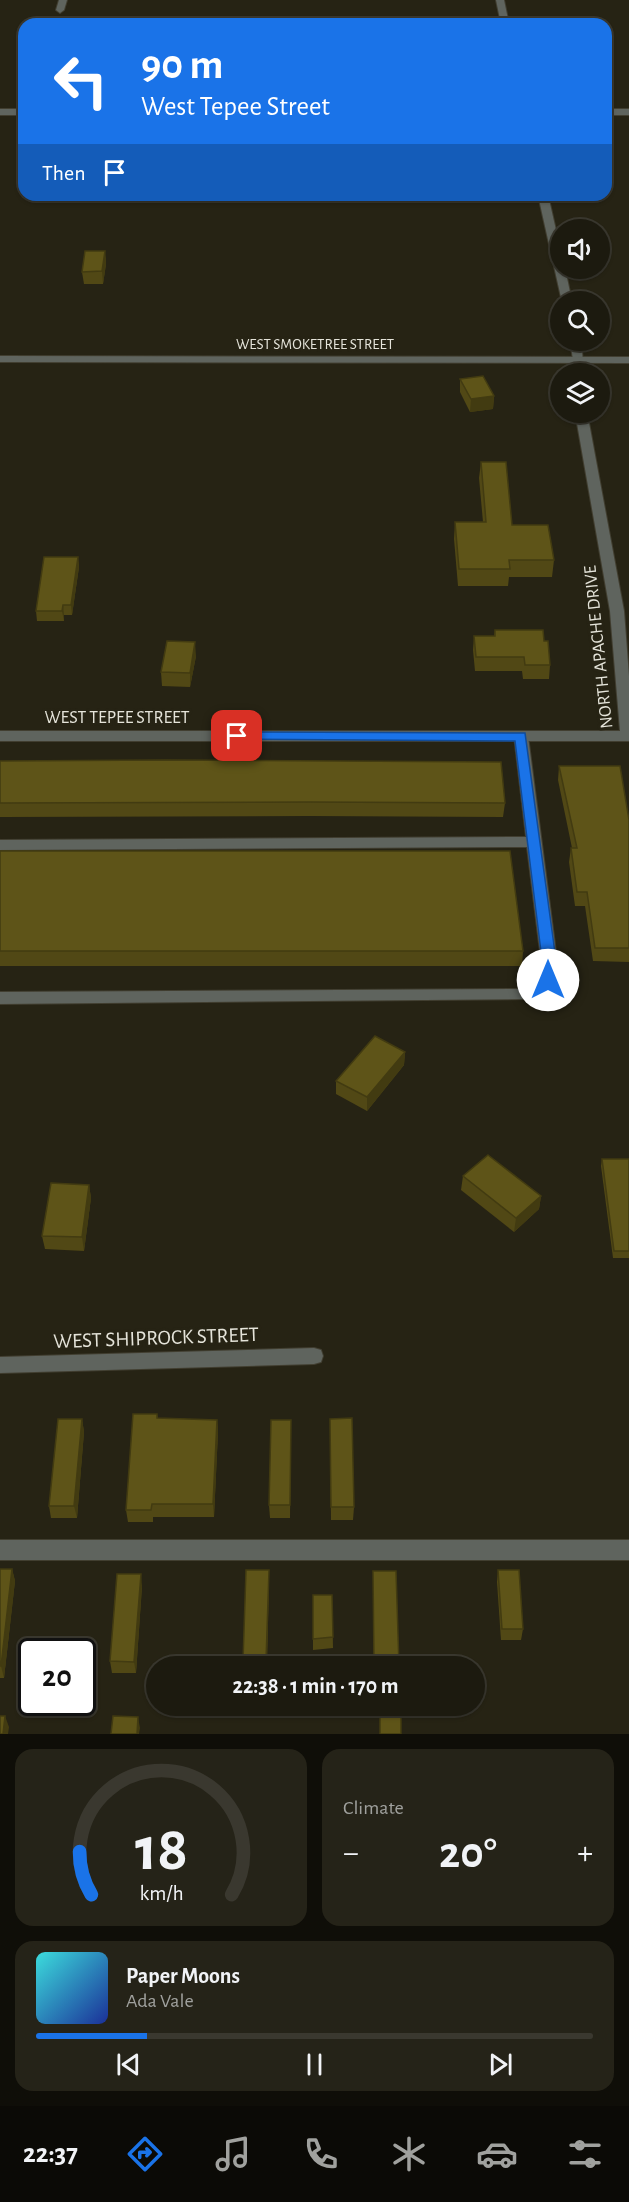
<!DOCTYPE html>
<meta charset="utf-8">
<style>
:root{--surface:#1c1a0f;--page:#252318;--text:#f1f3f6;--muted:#a0a19e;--line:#3a382f;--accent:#1a73e8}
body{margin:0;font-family:"Alegreya Sans",sans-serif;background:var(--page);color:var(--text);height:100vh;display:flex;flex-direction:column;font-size:22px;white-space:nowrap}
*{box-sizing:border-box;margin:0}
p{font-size:20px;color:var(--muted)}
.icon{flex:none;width:33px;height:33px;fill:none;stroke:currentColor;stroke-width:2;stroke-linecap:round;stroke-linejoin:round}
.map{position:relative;height:1734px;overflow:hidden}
.side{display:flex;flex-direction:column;gap:15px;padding:15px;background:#0f0e08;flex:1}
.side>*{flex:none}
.banner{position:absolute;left:18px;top:18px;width:594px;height:183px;border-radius:18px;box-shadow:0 2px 4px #0004,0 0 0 2px var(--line);background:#1a73e8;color:#fff;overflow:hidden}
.controls{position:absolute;left:550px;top:219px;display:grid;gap:12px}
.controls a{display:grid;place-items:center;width:60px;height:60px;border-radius:50%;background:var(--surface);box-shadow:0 2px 4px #0004,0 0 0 2px var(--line);font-size:30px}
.speed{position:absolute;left:18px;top:1638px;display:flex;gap:12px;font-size:30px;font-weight:700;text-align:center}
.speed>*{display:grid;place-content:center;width:78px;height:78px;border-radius:50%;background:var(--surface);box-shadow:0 2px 4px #0004,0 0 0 2px var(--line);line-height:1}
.speed .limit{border:3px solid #111;border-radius:9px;background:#fff;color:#111}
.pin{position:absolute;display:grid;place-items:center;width:51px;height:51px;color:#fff;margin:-26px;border-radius:12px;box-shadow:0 3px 9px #0006}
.me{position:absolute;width:66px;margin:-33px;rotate:0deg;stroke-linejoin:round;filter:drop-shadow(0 0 4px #0008)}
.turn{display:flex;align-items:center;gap:21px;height:126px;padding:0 24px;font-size:27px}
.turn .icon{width:78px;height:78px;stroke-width:2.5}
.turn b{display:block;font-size:42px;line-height:51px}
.then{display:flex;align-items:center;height:57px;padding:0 24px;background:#0003;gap:12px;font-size:22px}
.big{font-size:45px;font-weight:700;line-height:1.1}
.side .card{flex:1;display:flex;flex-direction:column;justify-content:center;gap:9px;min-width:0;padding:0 21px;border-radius:18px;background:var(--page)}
.side .dial{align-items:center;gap:0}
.dial svg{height:156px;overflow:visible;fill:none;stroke:var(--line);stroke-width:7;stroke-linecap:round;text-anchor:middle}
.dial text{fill:var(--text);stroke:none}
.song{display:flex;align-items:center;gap:18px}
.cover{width:72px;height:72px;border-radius:9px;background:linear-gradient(135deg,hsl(180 70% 55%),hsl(230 70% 35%))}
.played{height:6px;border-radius:3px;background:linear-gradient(90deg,var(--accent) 20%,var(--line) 20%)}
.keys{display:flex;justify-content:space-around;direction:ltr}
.heat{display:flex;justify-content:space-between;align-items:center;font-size:33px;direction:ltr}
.side .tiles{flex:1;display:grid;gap:15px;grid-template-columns:1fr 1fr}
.card:last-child{grid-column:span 2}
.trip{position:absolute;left:146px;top:1656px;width:339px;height:60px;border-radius:30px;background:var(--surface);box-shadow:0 2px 4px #0004,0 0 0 2px var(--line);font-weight:700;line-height:60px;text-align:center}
.tab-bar{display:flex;height:96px;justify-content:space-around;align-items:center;background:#0b0a06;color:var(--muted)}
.tab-bar .icon{width:42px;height:42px}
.tab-bar .selected{color:var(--accent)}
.tab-bar b{font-size:27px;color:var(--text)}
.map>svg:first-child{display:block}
</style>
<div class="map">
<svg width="629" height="1734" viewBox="0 0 629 1734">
<rect width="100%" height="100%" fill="#262314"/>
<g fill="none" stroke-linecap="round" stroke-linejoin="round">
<!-- lane casing -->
<g stroke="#413e30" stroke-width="2">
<g id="lane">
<path d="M 538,195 L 548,195 L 561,252 L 561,268 L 565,268 L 572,302 L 562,302 Z"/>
<path d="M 570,340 L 581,340 L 583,362 L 575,362 L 573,360 Z"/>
<path d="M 521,731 L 528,736 L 557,960 L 554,984 L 530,999 L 0,1004 L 0,992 L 521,989 L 540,977 L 541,960 L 527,847 L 0,850 L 0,840 L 526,837 L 514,736 Z"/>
<rect x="0" y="1540" width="629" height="20"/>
</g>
</g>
<!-- street casing -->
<g stroke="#413e30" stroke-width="2">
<g id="street">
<path d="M 59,0 L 67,0 L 64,10 L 60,13 L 56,10 Z"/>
<path d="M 496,0 L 504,0 L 509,24 L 501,24 Z"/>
<rect x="0" y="109" width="24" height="6"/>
<rect x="606" y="109" width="23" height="6"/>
<path d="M 0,356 L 629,357 L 629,363 L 0,362 Z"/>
<path d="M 575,412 L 587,412 L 624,611 L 629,676 L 629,741 L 0,741 L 0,731 L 620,731 L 610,611 Z"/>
<path d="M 314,1348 L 321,1350 L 323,1356 L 321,1362 L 314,1364 L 0,1373 L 0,1357 Z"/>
</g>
</g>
<!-- lane -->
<use href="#lane" fill="#5f645e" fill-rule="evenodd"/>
<!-- street -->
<use href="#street" fill="#5f645e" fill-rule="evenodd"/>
</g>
<!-- wall -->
<g fill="#514815">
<path d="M 105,251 L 106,264 L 103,284 L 84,284 L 82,272 Z"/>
<path d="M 460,379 L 494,396 L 493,409 L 470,412 L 460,392 Z"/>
<path d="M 481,462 L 512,525 L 554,560 L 552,577 L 509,577 L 508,586 L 458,586 L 454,539 L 455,522 L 483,522 L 479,478 Z"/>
<path d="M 78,557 L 79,567 L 72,615 L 64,615 L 64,621 L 37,621 L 36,611 Z"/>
<path d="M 495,630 L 544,641 L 550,665 L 549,679 L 523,679 L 522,671 L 475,671 L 473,650 L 474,636 L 494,636 Z"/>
<path d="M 196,656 L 190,687 L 162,686 L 161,672 Z"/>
<path d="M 0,761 L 505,803 L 503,817 L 309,816 L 0,817 Z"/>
<path d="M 559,766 L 629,820 L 629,962 L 593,961 L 585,906 L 575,906 L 569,862 L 571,848 L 572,848 L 558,780 Z"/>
<path d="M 0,851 L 523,951 L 522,966 L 0,966 Z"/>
<path d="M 405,1052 L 404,1065 L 367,1111 L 336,1094 L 336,1081 Z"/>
<path d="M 602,1159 L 629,1159 L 629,1258 L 613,1258 L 601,1166 Z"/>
<path d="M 463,1176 L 541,1196 L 539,1209 L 514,1232 L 461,1190 Z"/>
<path d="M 89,1185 L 91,1198 L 84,1251 L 45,1249 L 42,1236 Z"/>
<path d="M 157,1414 L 158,1418 L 217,1420 L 218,1432 L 214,1517 L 153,1517 L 153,1522 L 128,1522 L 126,1510 Z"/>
<path d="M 82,1419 L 84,1432 L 77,1518 L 51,1518 L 49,1506 Z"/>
<path d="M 330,1419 L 354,1507 L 353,1520 L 331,1520 Z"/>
<path d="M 291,1420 L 290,1518 L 270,1518 L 269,1505 Z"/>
<path d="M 0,1569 L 12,1569 L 15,1581 L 4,1678 L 0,1678 Z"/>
<path d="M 498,1570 L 523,1629 L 521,1640 L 501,1640 L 497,1582 Z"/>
<path d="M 373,1571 L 396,1571 L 399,1666 L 374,1666 Z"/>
<path d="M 269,1582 L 267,1666 L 243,1666 L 243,1661 Z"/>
<path d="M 142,1586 L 136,1673 L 112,1673 L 110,1661 Z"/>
<path d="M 313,1595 L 332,1595 L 333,1648 L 313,1650 Z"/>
</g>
<!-- shaded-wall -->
<g fill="#423b11">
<path d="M 105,251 L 106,264 L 103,284 L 102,271 Z"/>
<path d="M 494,396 L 493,409 L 470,412 L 471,399 Z"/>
<path d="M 78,557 L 79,567 L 72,615 L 71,605 Z"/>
<path d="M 63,605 L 64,615 L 64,621 L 62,611 Z"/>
<path d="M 195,642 L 196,656 L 190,687 L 190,673 Z"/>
<path d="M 405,1052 L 404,1065 L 367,1111 L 367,1097 Z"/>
<path d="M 89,1185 L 91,1198 L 84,1251 L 82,1237 Z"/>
<path d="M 541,1196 L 539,1209 L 514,1232 L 516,1218 Z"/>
<path d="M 82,1419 L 84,1432 L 77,1518 L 74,1506 Z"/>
<path d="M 217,1420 L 218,1432 L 214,1517 L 213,1504 Z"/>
<path d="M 12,1569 L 15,1581 L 4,1678 L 1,1666 Z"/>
<path d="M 269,1570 L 269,1582 L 266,1666 L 266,1661 Z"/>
<path d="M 141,1574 L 142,1586 L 136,1673 L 134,1662 Z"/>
<path d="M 5,1716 L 9,1727 L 8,1734 L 3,1734 Z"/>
<path d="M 138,1717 L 140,1728 L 139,1734 L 137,1734 Z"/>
</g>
<!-- building -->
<g fill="#5e5418" stroke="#423b11" stroke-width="1.5">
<path d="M 85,251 L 105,251 L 102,271 L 82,272 Z"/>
<path d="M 483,376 L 494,396 L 471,399 L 460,379 Z"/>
<path d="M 481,462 L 506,462 L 512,525 L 548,525 L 554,560 L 509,560 L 510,569 L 459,569 L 455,522 L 486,522 Z"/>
<path d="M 44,557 L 78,557 L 71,605 L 63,605 L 62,611 L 36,611 Z"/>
<path d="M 495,630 L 543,630 L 544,641 L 548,641 L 550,665 L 525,665 L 524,657 L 476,657 L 474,636 L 495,636 Z"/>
<path d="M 167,641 L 195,642 L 190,673 L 161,672 Z"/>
<path d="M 166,760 L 501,762 L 505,803 L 309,802 L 0,803 L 0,761 Z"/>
<path d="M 559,766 L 620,766 L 629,820 L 629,948 L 595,948 L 587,892 L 577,892 L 571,848 L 577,848 Z"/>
<path d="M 0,851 L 510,851 L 523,951 L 0,951 Z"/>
<path d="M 375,1036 L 405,1052 L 367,1097 L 336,1081 Z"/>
<path d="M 488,1155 L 541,1196 L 516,1218 L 463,1176 Z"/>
<path d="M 602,1159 L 629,1159 L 629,1251 L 614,1251 Z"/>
<path d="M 51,1183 L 89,1185 L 82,1237 L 42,1236 Z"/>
<path d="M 133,1414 L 157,1414 L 157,1418 L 217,1420 L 213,1504 L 152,1504 L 151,1510 L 126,1510 Z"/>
<path d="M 352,1418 L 354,1507 L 331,1507 L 330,1419 Z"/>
<path d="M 58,1419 L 82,1419 L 74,1506 L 49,1506 Z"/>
<path d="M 271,1420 L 291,1420 L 290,1505 L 269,1505 Z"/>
<path d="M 0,1569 L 12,1569 L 1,1666 L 0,1666 Z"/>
<path d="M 246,1570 L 269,1570 L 266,1661 L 243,1661 Z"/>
<path d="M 498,1570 L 519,1570 L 523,1629 L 502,1629 Z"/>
<path d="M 373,1571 L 396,1571 L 399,1666 L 374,1666 Z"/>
<path d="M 117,1574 L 141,1574 L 134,1662 L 110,1661 Z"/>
<path d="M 313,1595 L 332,1595 L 333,1637 L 313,1639 Z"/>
<rect x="380" y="1711" width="21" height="23"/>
<path d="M 0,1716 L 5,1716 L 3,1734 L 0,1734 Z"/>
<path d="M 113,1716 L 138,1717 L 137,1734 L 111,1734 Z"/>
</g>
<!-- route -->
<path fill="#1a73e8" stroke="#114b97" stroke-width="1.5" d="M 237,732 L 525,733 L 556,960 L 553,983 L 543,983 L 542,960 L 515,741 L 232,739 L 232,733 Z"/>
<g text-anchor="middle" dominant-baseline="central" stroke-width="6" stroke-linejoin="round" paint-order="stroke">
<!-- far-street labels -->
<g font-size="15" fill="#e5e4da" stroke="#262314">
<text x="315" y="344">WEST SMOKETREE STREET</text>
</g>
<!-- street labels -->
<g font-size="18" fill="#e5e4da" stroke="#262314">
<text transform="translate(599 647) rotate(-96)">NORTH APACHE DRIVE</text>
<text x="117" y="718">WEST TEPEE STREET</text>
</g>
<!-- near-street labels -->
<g font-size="21" fill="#e5e4da" stroke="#262314">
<text transform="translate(156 1338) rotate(-2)">WEST SHIPROCK STREET</text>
</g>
</g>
</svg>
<div class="controls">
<a><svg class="icon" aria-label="sound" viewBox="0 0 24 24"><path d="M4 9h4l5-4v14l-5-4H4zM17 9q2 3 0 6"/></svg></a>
<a><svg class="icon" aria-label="search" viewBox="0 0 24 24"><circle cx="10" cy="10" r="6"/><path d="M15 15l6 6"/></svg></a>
<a><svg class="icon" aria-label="layers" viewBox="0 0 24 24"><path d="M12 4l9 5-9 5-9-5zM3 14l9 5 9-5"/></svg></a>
</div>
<div class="speed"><div class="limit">20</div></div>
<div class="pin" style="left:237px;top:736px;background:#d93025"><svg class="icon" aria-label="arrive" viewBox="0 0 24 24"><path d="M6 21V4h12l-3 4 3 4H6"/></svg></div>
<svg class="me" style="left:548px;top:980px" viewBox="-20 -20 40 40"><circle r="19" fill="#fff"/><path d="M0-13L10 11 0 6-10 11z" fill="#1a73e8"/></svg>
<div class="trip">22:38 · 1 min · 170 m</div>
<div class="banner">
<div class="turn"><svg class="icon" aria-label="left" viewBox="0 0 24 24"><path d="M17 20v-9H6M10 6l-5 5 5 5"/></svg><div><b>90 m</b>West Tepee Street</div></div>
<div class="then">Then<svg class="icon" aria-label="arrive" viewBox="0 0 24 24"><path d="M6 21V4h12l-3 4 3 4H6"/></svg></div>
</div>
</div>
<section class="side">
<div class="tiles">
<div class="card dial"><svg viewBox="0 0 100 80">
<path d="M14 69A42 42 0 1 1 86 69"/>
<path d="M14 69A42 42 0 0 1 8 47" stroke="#1a73e8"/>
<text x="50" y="56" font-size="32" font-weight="700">18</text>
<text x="50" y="72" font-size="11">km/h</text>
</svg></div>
<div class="card"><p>Climate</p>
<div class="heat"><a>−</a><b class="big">20°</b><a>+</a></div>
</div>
<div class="card">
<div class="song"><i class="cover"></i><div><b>Paper Moons</b><p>Ada Vale</p></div></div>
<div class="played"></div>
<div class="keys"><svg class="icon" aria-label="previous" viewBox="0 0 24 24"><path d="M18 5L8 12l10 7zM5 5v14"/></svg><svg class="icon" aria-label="pause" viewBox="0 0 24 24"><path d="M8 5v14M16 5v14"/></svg><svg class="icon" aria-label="next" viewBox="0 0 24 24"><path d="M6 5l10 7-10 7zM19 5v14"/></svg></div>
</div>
</div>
</section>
<nav class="tab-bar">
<b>22:37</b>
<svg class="icon selected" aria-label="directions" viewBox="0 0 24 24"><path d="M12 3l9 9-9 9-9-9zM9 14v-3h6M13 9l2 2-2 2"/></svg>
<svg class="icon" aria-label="music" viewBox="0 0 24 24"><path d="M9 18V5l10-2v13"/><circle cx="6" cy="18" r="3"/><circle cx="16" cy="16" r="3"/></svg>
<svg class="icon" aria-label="phone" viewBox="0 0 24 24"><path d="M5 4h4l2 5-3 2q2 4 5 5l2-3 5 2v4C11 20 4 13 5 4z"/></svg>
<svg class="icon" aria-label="climate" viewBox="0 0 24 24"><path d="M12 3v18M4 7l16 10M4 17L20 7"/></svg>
<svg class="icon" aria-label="car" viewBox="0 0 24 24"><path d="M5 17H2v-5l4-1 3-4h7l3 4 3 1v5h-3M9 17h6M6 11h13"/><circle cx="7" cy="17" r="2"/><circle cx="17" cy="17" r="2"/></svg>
<svg class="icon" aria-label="filters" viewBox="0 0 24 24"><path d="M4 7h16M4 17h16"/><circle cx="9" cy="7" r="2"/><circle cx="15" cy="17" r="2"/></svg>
</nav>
